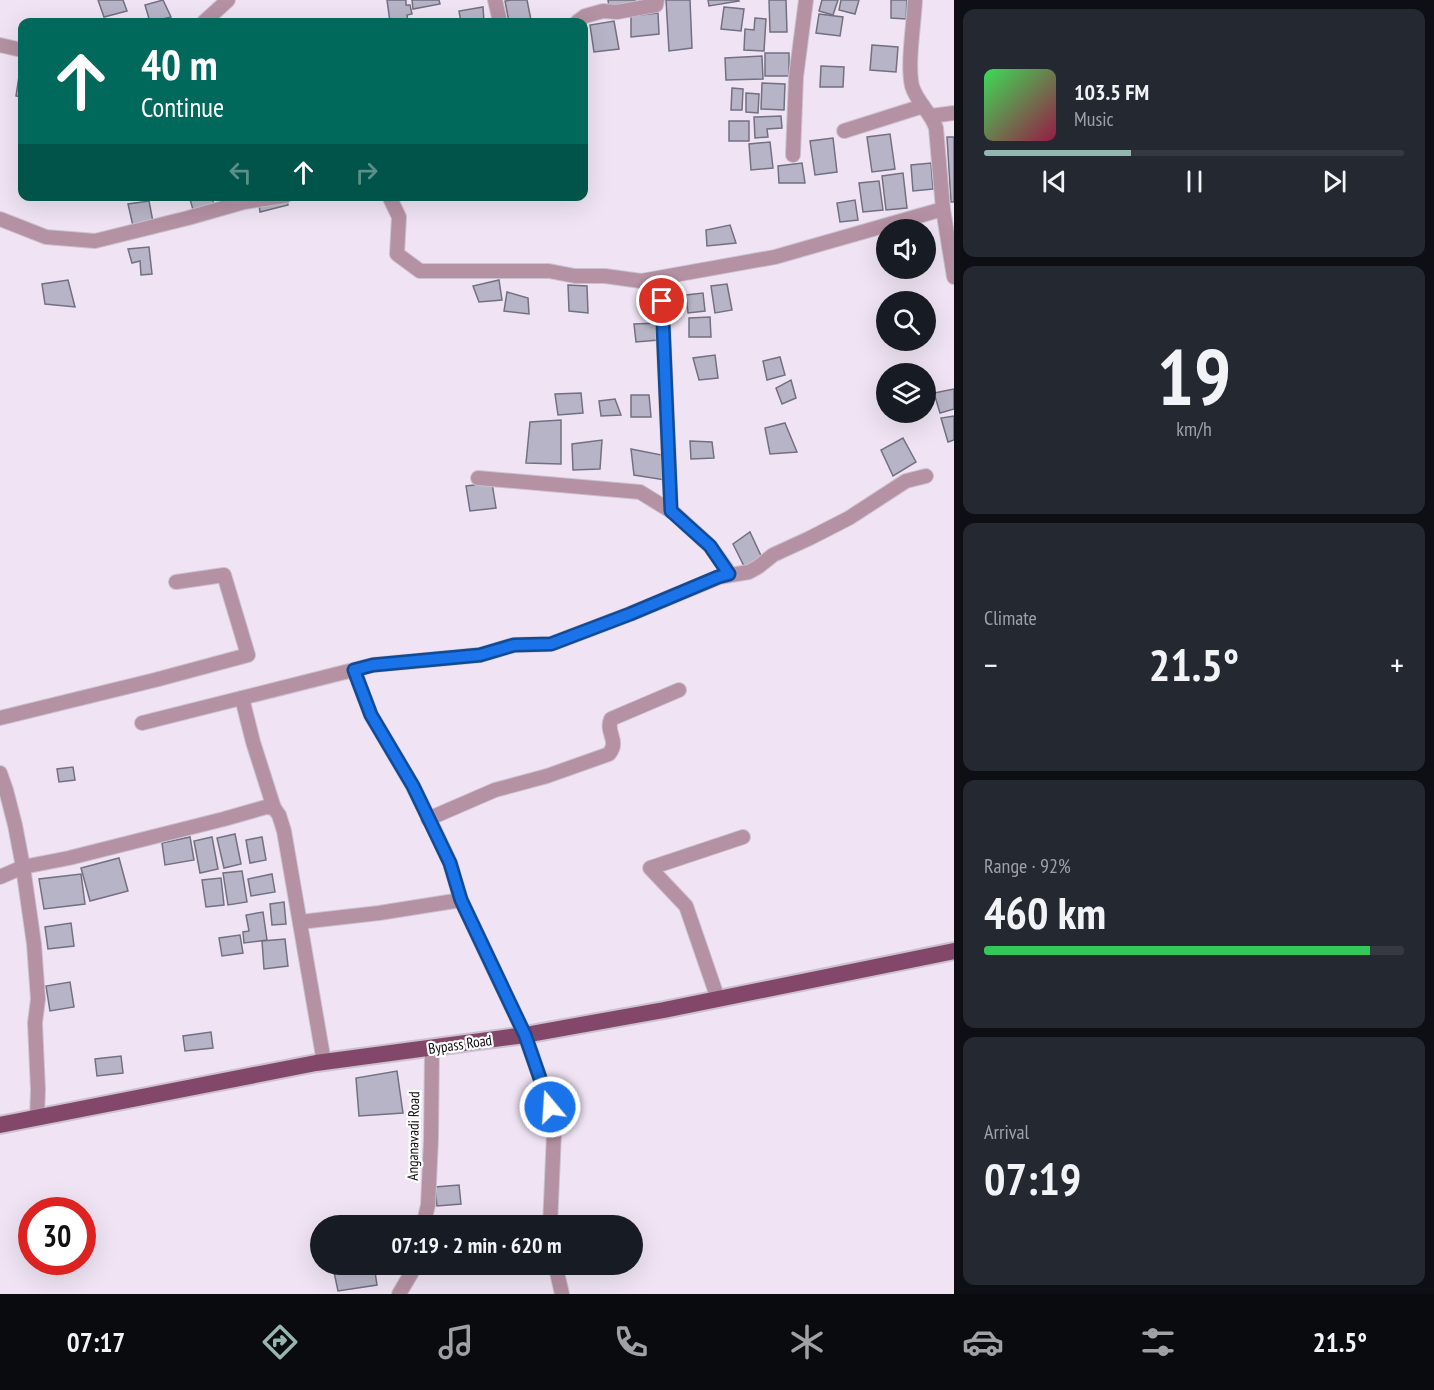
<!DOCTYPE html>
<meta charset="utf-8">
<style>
:root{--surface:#171b24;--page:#242831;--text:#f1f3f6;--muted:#9ea1a6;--line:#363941;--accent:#95b5b1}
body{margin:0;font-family:"PT Sans Narrow",sans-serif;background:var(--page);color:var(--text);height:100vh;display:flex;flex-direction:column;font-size:22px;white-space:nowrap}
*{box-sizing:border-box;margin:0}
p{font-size:20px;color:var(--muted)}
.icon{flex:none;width:33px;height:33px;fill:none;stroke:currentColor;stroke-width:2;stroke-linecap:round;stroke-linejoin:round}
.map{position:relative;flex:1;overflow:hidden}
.side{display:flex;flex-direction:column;gap:9px;padding:9px;background:#0d0f14;width:480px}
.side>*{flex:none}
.hud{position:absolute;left:18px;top:18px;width:570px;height:183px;border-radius:12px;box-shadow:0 6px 24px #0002;background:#00695c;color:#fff;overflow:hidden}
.buttons{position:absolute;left:876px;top:219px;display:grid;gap:12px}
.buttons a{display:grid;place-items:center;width:60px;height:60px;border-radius:50%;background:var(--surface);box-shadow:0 6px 24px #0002;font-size:30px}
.speed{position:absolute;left:18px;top:1197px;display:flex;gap:12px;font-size:30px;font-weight:700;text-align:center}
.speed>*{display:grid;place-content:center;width:78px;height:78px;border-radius:50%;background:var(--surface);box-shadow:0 6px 24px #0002;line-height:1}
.speed .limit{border:9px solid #d22;background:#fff;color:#111}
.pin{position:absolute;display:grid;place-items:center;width:51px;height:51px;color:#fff;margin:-26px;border:3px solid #fff;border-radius:50%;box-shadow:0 2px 6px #0007}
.me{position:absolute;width:66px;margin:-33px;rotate:342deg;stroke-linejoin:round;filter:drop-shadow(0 0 4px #0008)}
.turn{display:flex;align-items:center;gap:21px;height:126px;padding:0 24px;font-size:27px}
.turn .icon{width:78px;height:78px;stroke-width:2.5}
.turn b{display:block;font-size:42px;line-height:51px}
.lanes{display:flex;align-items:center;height:57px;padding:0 24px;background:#0003;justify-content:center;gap:30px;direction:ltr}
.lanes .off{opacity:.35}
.big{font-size:45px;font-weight:600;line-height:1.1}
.side .card{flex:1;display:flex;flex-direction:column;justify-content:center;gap:9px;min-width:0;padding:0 21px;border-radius:12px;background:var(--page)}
.side .dial{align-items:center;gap:0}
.dial b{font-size:78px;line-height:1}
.song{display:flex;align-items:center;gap:18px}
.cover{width:72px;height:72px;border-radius:9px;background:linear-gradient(135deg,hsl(130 70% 55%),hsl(340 70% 35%))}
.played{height:6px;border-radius:3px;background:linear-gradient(90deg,var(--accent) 35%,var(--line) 35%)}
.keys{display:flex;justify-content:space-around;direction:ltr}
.heat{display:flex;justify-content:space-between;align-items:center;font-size:33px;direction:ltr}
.charge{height:9px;border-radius:4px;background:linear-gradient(90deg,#34c759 92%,var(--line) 0)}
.trip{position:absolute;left:310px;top:1215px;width:333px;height:60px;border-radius:30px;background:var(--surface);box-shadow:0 6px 24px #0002;font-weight:600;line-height:60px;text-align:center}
.tabs{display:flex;height:96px;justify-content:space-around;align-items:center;background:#090b0e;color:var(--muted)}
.tabs .icon{width:42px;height:42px}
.tabs .current{color:var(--accent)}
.tabs b{font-size:27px;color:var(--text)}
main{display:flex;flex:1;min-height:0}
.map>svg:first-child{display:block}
</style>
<main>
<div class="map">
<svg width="954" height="1294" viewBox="0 0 954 1294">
<rect width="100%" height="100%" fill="#f0e4f4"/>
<!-- building -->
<g fill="#b6b4c6" stroke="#727081" stroke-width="1.5">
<path d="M 98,0 L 123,0 L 127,11 L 104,17 Z"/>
<path d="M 163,0 L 171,17 L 150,22 L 145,5 Z"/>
<path d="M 387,0 L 406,0 L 406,5 L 410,5 L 412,14 L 407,15 L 408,22 L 390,22 Z"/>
<path d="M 412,0 L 439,0 L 440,4 L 413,9 Z"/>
<path d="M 511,0 L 527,0 L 531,20 L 521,22 L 509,22 L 505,1 Z"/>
<path d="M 608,0 L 635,0 L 636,2 L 609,7 Z"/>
<path d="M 666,0 L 690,0 L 692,48 L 669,51 Z"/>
<path d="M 708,0 L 738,0 L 739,1 L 709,6 Z"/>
<path d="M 769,0 L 786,0 L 787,32 L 770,32 Z"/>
<path d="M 822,0 L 838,0 L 833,15 L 819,11 Z"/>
<path d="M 841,0 L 859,0 L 855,14 L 839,10 Z"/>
<path d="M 891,0 L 907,0 L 906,19 L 891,18 Z"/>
<path d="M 483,7 L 484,22 L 461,22 L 459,11 Z"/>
<path d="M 724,7 L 744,9 L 741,31 L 721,29 Z"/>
<path d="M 658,13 L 659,34 L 631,37 L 631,16 Z"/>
<path d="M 819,14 L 843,17 L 840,36 L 816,33 Z"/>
<path d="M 755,18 L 766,19 L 764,51 L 744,50 L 745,29 L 754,30 Z"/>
<path d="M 614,21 L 619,49 L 594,52 L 590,25 Z"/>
<path d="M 872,45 L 898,47 L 896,72 L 870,70 Z"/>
<rect x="765" y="53" width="24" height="23"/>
<path d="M 762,56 L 763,79 L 726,80 L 725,58 Z"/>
<path d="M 821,66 L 844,67 L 843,87 L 820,87 Z"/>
<path d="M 20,70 L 22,70 L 22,97 L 16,96 Z"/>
<path d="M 762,83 L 785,84 L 784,110 L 761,109 Z"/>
<path d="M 732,88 L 743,89 L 742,110 L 731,110 Z"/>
<path d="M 746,93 L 759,94 L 758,113 L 746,112 Z"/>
<path d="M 781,116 L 782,128 L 767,129 L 768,137 L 755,138 L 754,117 Z"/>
<rect x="729" y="121" width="20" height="20"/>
<path d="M 890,134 L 895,169 L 872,172 L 867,137 Z"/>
<path d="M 947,137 L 954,137 L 954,202 L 951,202 Z"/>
<path d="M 833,138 L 837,172 L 815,175 L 810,141 Z"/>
<path d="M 770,142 L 773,168 L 751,170 L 749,144 Z"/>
<path d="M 802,163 L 805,183 L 779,183 L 778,166 Z"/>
<path d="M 931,163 L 933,189 L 913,191 L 911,165 Z"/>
<path d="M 903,173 L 907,208 L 886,210 L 882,176 Z"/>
<path d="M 879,181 L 883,210 L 863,212 L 859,183 Z"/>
<path d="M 189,196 L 211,196 L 216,210 L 194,213 Z"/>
<path d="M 258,196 L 286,196 L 288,205 L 260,212 Z"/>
<path d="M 855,200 L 858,220 L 840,222 L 837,203 Z"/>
<path d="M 149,201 L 153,222 L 133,226 L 128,204 Z"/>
<path d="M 730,225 L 736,243 L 707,246 L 706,230 Z"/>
<path d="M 149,247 L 152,274 L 141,275 L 140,261 L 132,263 L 128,249 Z"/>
<path d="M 68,280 L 75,307 L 45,304 L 42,284 Z"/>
<path d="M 499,280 L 502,300 L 479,302 L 473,286 Z"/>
<path d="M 727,284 L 732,310 L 715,313 L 711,286 Z"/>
<path d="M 568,285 L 587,286 L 588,313 L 569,311 Z"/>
<path d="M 507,292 L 528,298 L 529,314 L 504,311 Z"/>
<path d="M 703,293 L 705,311 L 688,313 L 686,295 Z"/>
<path d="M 710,317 L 711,337 L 689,337 L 689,318 Z"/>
<path d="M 658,323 L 659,340 L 636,342 L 634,324 Z"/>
<path d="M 715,355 L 718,378 L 699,380 L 693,358 Z"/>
<path d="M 780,357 L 785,375 L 767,380 L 763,361 Z"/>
<path d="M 791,380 L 796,398 L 782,404 L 776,388 Z"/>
<path d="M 954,389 L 954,409 L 940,413 L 934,393 Z"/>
<path d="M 581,393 L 583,413 L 558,415 L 555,394 Z"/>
<path d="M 631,395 L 649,395 L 651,417 L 631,417 Z"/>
<path d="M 615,399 L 621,415 L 601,416 L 599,401 Z"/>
<path d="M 954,416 L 954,440 L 948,442 L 941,418 Z"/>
<path d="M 561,420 L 561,464 L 526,463 L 530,422 Z"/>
<path d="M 785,423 L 797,452 L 770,454 L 765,428 Z"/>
<path d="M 903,438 L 916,462 L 893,476 L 881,450 Z"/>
<path d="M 602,440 L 600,469 L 573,470 L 572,444 Z"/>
<path d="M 690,441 L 712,442 L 714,458 L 691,459 Z"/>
<path d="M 631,449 L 667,456 L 665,480 L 634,475 Z"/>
<path d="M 492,483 L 496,508 L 470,511 L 466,486 Z"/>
<path d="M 750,532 L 763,560 L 745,568 L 733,544 Z"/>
<path d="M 73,767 L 75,780 L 59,782 L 57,769 Z"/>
<path d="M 235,834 L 241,864 L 224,868 L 217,838 Z"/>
<path d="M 190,837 L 194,860 L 165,865 L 162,843 Z"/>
<path d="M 212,837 L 218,869 L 200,873 L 194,841 Z"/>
<path d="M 262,837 L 266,860 L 250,863 L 246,840 Z"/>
<path d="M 119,858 L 128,891 L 90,901 L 81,868 Z"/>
<path d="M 242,871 L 247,902 L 228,905 L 223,873 Z"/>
<path d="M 81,874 L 85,904 L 44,909 L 39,879 Z"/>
<path d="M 272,874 L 275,892 L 251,896 L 248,879 Z"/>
<path d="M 221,878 L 224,905 L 206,907 L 202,880 Z"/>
<path d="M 284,902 L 286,924 L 272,925 L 270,904 Z"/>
<path d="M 263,912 L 267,940 L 244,943 L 243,932 L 249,931 L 246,915 Z"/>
<path d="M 71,923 L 74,946 L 48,949 L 45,927 Z"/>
<path d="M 240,935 L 243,953 L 222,956 L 219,938 Z"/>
<path d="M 285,939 L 288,966 L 264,969 L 262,941 Z"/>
<path d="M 70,982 L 74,1007 L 50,1011 L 46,986 Z"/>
<path d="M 211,1032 L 213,1048 L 185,1051 L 183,1036 Z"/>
<path d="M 121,1056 L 123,1073 L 97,1076 L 95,1059 Z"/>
<path d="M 397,1071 L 403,1113 L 359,1116 L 356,1078 Z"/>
<path d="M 459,1185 L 461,1204 L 437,1206 L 435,1187 Z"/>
<path d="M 444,1216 L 444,1226 L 429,1226 L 428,1217 Z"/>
<rect x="453" y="1220" width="19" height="6"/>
<path d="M 374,1265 L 377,1285 L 338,1291 L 334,1272 Z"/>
</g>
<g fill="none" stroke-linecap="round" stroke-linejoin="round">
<!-- minor casing -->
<g stroke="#ccc1d0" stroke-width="16">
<g id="minor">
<path d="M 495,0 L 500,22"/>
<path d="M 915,0 C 914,24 907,64 912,86 C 917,103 931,112 936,128 L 943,209 L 954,277"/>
<path d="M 204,22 L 228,0"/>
<path d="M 577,22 L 585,16 L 603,11 L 617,12 L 656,5 L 657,0"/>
<path d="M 0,45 L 22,50"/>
<path d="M 931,116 L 954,113"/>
<path d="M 844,131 L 923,106"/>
<path d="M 793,155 L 796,77 L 806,0"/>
<path d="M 389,196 L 399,217 L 397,254 L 420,271 L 549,271 L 575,276 L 605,276 L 641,281 L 775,257 L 943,209"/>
<path d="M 0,219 L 46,237 L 95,241 L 188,218 L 244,202 L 285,196"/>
<path d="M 661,278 L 671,511"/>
<path d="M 478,478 L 640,492 L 674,513 L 710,546 L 730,574"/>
<path d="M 242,698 L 253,742 L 274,808"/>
<path d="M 0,718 L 155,680 L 248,655 L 224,575 L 176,582"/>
<path d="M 142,723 L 373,665 L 480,655 L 514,645 L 551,644 L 630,614 L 719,577 L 749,572 L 758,567 L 773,555 L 810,538 L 849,518 L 906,481 L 926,476"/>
<path d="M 0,773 L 6,790 L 15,825 L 23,867 L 34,944 L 38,999 L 35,1023 L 38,1090 L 37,1118"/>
<path d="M 428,819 L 495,790 L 547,776 L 609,754 C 620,740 605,733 611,719 L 679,690"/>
<path d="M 0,877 L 23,867 L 69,858 L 224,819 L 266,807 L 274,808 L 279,815 L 284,831 L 324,1062"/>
<path d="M 461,900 L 525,1035 L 550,1107 L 554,1133 L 550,1226"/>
<path d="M 300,922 L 379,913 L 461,900 L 450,863 L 433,827 L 413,786 L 371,715 L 354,670"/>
<path d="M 718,999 L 686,906 L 650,868 L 743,837"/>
<path d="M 423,1226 L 428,1205 L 431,1139 L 432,1048"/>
<path d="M 555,1264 L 562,1294"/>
<path d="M 399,1294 L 412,1272 L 413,1264"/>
</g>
</g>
<!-- major casing -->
<g stroke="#ccc1d0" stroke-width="20">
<path id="major" d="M 0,1125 L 316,1063 L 525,1035 L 664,1010 L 954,951"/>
</g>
<!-- minor -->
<use href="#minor" stroke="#b491a3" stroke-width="14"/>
<!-- major -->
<use href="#major" stroke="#83476a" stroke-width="16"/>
</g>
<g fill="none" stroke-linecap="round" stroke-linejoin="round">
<!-- route casing -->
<g stroke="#114b97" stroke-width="15">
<path id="route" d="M 550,1107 L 525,1035 L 461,900 L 450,863 L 413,786 L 371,715 L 354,670 L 373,665 L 480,655 L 514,645 L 551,644 L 630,614 L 718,577 L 729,574 L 710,546 L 671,511 L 662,301"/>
</g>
<!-- route -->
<use href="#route" stroke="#1a73e8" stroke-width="10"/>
</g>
<g text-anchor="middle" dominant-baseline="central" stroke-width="4.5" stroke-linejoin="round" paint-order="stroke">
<!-- street labels -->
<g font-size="15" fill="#100c11" stroke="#fff">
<text transform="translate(460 1044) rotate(-8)">Bypass Road</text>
<text transform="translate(413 1136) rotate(-89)">Anganavadi Road</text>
</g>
</g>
</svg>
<div class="buttons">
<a><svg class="icon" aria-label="sound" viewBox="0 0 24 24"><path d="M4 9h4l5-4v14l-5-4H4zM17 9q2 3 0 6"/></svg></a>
<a><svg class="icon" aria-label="search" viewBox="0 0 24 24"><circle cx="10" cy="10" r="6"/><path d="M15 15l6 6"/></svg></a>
<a><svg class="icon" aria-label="layers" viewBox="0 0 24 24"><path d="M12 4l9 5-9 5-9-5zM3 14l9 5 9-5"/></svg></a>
</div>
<div class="speed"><div class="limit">30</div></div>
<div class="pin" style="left:662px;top:301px;background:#d93025"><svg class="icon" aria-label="arrive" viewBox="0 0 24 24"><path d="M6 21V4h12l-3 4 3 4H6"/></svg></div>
<svg class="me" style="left:550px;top:1107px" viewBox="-20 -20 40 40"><circle r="17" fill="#1a73e8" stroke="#fff" stroke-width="3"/><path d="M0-11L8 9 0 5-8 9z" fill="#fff"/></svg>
<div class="trip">07:19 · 2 min · 620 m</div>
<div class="hud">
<div class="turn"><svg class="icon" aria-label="ahead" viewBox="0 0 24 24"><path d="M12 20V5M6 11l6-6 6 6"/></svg><div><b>40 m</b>Continue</div></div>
<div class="lanes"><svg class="icon off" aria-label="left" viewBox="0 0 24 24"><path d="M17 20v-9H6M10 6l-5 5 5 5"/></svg><svg class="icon" aria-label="ahead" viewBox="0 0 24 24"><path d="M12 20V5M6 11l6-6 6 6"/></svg><svg class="icon off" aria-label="right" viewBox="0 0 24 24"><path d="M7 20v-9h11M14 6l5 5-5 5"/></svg></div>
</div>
</div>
<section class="side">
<div class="card">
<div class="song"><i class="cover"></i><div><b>103.5 FM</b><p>Music</p></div></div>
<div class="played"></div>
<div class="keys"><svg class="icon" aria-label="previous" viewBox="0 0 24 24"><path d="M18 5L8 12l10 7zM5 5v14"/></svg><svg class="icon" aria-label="pause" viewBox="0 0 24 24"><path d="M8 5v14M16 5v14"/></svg><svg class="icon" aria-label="next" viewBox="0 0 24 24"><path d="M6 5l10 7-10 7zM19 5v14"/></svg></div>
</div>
<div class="card dial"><b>19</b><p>km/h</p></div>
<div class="card"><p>Climate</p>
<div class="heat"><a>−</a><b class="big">21.5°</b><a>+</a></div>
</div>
<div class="card"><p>Range · 92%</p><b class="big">460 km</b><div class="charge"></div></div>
<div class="card"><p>Arrival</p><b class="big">07:19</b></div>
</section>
</main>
<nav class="tabs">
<b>07:17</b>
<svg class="icon current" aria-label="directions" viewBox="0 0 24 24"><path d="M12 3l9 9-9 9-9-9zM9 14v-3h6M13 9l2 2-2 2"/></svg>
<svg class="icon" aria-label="music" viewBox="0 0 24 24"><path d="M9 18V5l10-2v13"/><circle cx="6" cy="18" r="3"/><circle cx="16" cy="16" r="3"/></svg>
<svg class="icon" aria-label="phone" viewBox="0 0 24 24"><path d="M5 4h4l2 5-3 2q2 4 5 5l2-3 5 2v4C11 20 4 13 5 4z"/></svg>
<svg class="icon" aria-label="climate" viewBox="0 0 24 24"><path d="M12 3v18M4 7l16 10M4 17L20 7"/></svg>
<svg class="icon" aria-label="car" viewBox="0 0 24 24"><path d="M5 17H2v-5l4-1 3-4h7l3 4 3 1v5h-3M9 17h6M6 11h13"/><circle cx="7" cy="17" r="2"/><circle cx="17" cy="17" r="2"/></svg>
<svg class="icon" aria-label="filters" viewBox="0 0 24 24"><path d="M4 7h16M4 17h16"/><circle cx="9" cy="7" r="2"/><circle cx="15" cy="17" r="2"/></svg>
<b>21.5°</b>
</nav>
